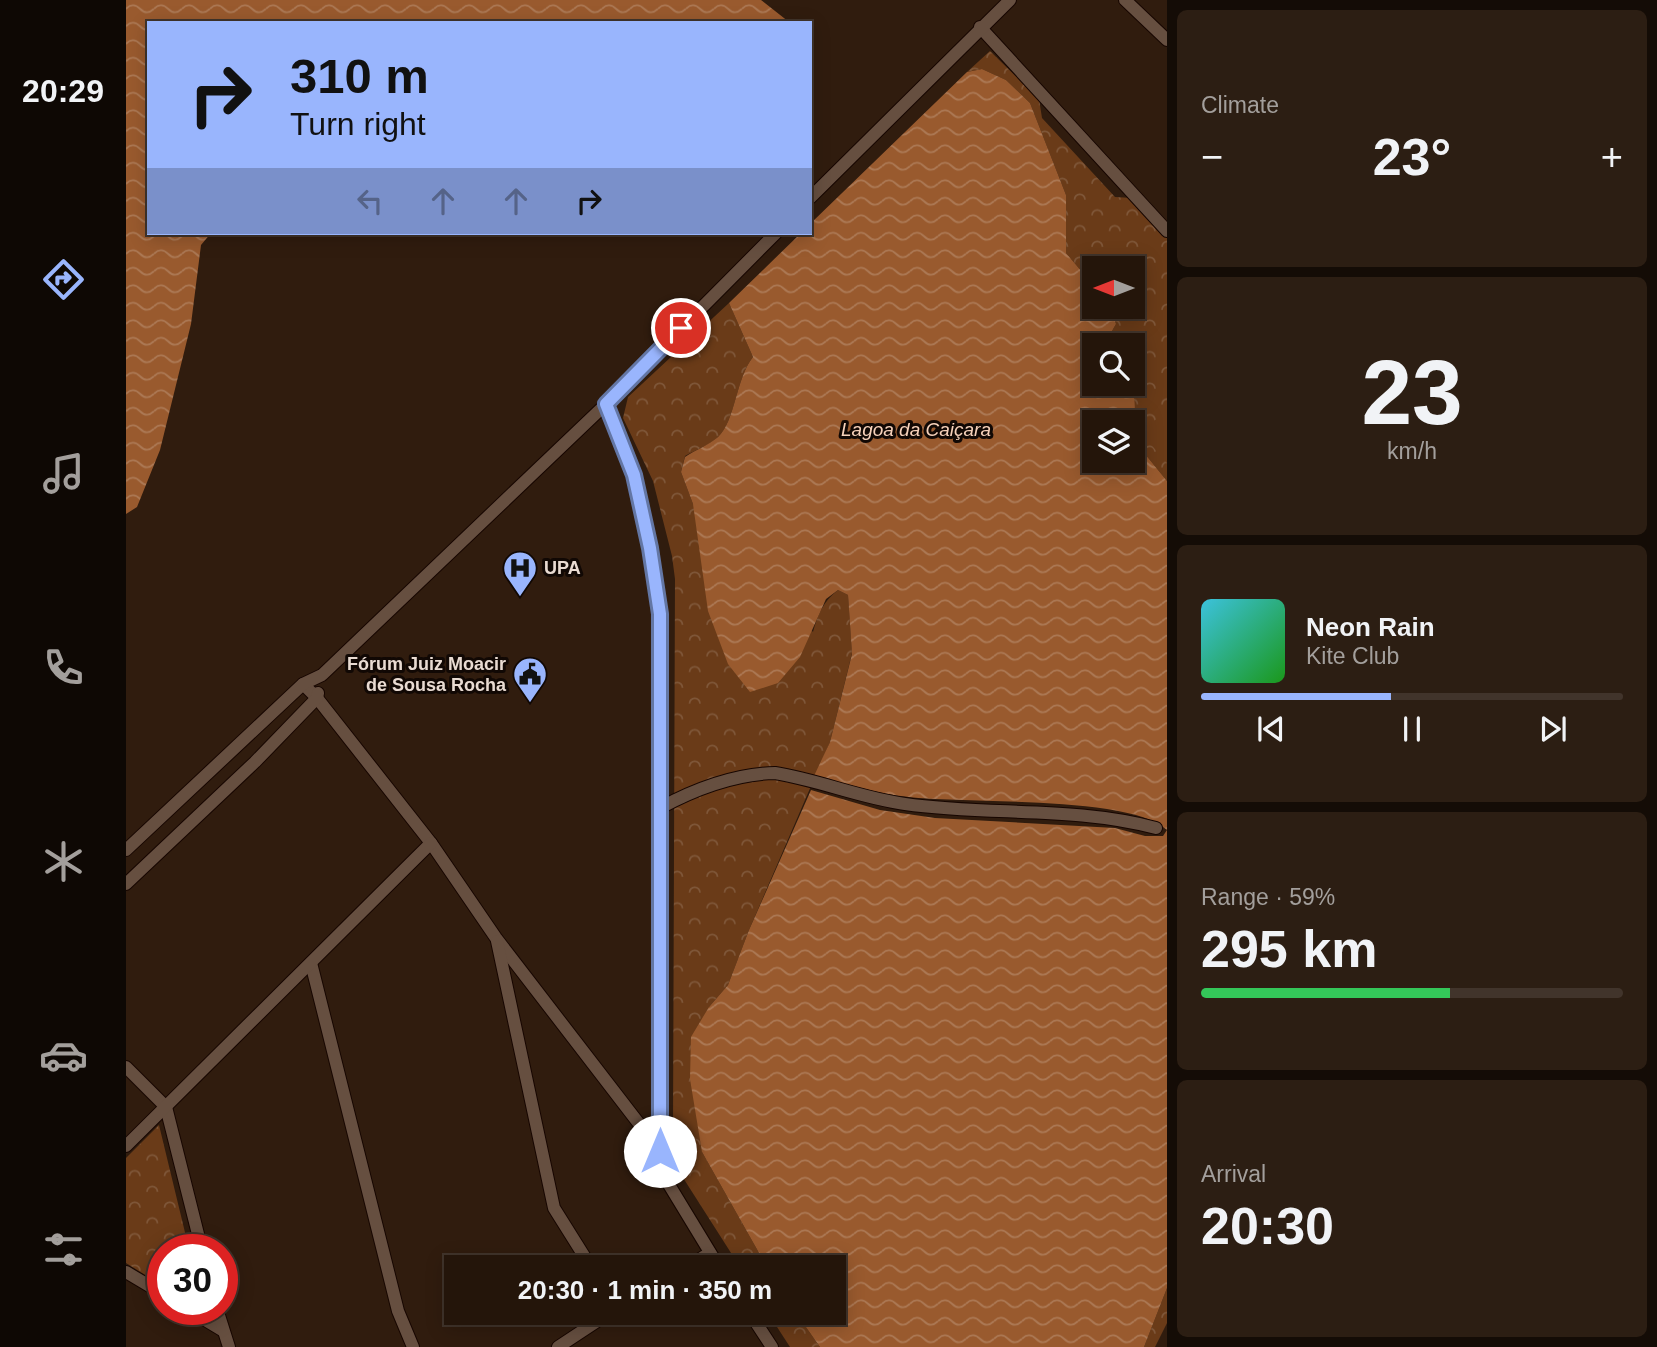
<!DOCTYPE html>
<meta charset="utf-8">
<style>
:root{--surface:#24150a;--page:#2c1e13;--text:#f1f3f6;--muted:#a39f9c;--line:#41342b;--accent:#99b5fd}
body{margin:0;font-family:Arial,sans-serif;background:var(--page);color:var(--text);height:100vh;display:flex;flex-direction:column;font-size:26px;white-space:nowrap}
*{box-sizing:border-box;margin:0}
p{font-size:23px;color:var(--muted)}
.icon{flex:none;width:38px;height:38px;fill:none;stroke:currentColor;stroke-width:2;stroke-linecap:round;stroke-linejoin:round}
.map{position:relative;flex:1;overflow:hidden}
.panel{display:flex;flex-direction:column;gap:10px;padding:10px;background:#140c06;width:490px}
.panel>*{flex:none}
.guide{position:absolute;left:21px;top:21px;width:665px;height:214px;border-radius:0px;box-shadow:0 4px 18px #0003,0 0 0 2px var(--line);background:#99b5fd;color:#111;overflow:hidden}
.needle{width:46px;rotate:270deg}
.buttons{position:absolute;left:956px;top:256px;display:grid;gap:14px}
.buttons a{display:grid;place-items:center;width:63px;height:63px;border-radius:0px;background:var(--surface);box-shadow:0 4px 18px #0003,0 0 0 2px var(--line);font-size:35px}
.speed{position:absolute;left:21px;top:1234px;display:flex;gap:14px;font-size:35px;font-weight:700;text-align:center}
.speed>*{display:grid;place-content:center;width:91px;height:91px;border-radius:50%;background:var(--surface);box-shadow:0 4px 18px #0003,0 0 0 2px var(--line);line-height:1}
.speed .limit{border:10px solid #d22;background:#fff;color:#111}
.pin{position:absolute;display:grid;place-items:center;width:60px;height:60px;color:#fff;margin:-30px;border:4px solid #fff;border-radius:50%;box-shadow:0 2px 7px #0007}
.me{position:absolute;width:77px;margin:-38px;rotate:0deg;stroke-linejoin:round;filter:drop-shadow(0 0 5px #0008)}
.turn{display:flex;align-items:center;gap:24px;height:147px;padding:0 28px;font-size:32px}
.turn .icon{width:91px;height:91px;stroke-width:2.5}
.turn b{display:block;font-size:49px;line-height:60px}
.lanes{display:flex;align-items:center;height:66px;padding:0 28px;background:#0003;justify-content:center;gap:35px;direction:ltr}
.lanes .off{opacity:.35}
.big{font-size:52px;font-weight:600;line-height:1.1}
.panel .tile{flex:1;display:flex;flex-direction:column;justify-content:center;gap:10px;min-width:0;padding:0 24px;border-radius:10px;background:var(--page)}
.panel .dial{align-items:center;gap:0}
.dial b{font-size:91px;line-height:1}
.song{display:flex;align-items:center;gap:21px}
.cover{width:84px;height:84px;border-radius:10px;background:linear-gradient(135deg,hsl(190 70% 55%),hsl(120 70% 35%))}
.played{height:7px;border-radius:4px;background:linear-gradient(90deg,var(--accent) 45%,var(--line) 45%)}
.keys{display:flex;justify-content:space-around;direction:ltr}
.heat{display:flex;justify-content:space-between;align-items:center;font-size:38px;direction:ltr}
.charge{height:10px;border-radius:5px;background:linear-gradient(90deg,#34c759 59%,var(--line) 0)}
.trip{position:absolute;left:318px;top:1255px;width:402px;height:70px;border-radius:0px;background:var(--surface);box-shadow:0 4px 18px #0003,0 0 0 2px var(--line);font-weight:600;line-height:70px;text-align:center}
main{display:flex;flex:1;min-height:0}
.menu{display:flex;flex-direction:column;width:126px;justify-content:space-around;align-items:center;background:#0e0804;color:var(--muted)}
.menu .icon{width:49px;height:49px}
.menu .active{color:var(--accent)}
.menu b{font-size:32px;color:var(--text)}
.map>svg:first-child{display:block}
</style>
<main>
<nav class="menu">
<b>20:29</b>
<svg class="icon active" aria-label="directions" viewBox="0 0 24 24"><path d="M12 3l9 9-9 9-9-9zM9 14v-3h6M13 9l2 2-2 2"/></svg>
<svg class="icon" aria-label="music" viewBox="0 0 24 24"><path d="M9 18V5l10-2v13"/><circle cx="6" cy="18" r="3"/><circle cx="16" cy="16" r="3"/></svg>
<svg class="icon" aria-label="phone" viewBox="0 0 24 24"><path d="M5 4h4l2 5-3 2q2 4 5 5l2-3 5 2v4C11 20 4 13 5 4z"/></svg>
<svg class="icon" aria-label="climate" viewBox="0 0 24 24"><path d="M12 3v18M4 7l16 10M4 17L20 7"/></svg>
<svg class="icon" aria-label="car" viewBox="0 0 24 24"><path d="M5 17H2v-5l4-1 3-4h7l3 4 3 1v5h-3M9 17h6M6 11h13"/><circle cx="7" cy="17" r="2"/><circle cx="17" cy="17" r="2"/></svg>
<svg class="icon" aria-label="filters" viewBox="0 0 24 24"><path d="M4 7h16M4 17h16"/><circle cx="9" cy="7" r="2"/><circle cx="15" cy="17" r="2"/></svg>
</nav>
<div class="map">
<svg width="1041" height="1347" viewBox="0 0 1041 1347">
<defs>
<pattern id="park-crowns" width="20" height="18" patternUnits="userSpaceOnUse" patternTransform="scale(1.75)"><rect width="20" height="18" fill="#6a3b18"/><path d="M2 6a3 3 0 1 1 6 0M12 15a3 3 0 1 1 6 0" fill="none" stroke="#7f5739"/></pattern>
<pattern id="water-waves" width="16" height="10" patternUnits="userSpaceOnUse" patternTransform="scale(1.75)"><rect width="16" height="10" fill="#995a2e"/><path d="M0 5q4-4 8 0t8 0" fill="none" stroke="#ac7955"/></pattern>
</defs>
<rect width="100%" height="100%" fill="#301c0e"/>
<!-- park -->
<g fill="url(#park-crowns)">
<path d="M 864,51 L 913,99 L 916,118 L 989,197 L 1006,198 L 1041,237 L 1041,481 L 1006,438 C 1006,418 1014,402 1001,383 L 1006,383 L 1006,345 L 978,345 L 990,324 L 985,306 L 1006,306 L 1006,268 L 968,268 L 968,286 L 940,253 L 940,195 L 904,103 L 880,80 L 856,69 L 841,72 Z"/>
<path d="M 603,303 L 627,357 C 610,378 609,422 592,437 C 584,445 569,450 559,456 L 555,472 L 567,504 L 687,632 C 692,614 697,602 712,590 L 722,595 L 726,653 L 704,742 L 623,930 L 602,985 L 583,1007 L 576,1152 L 641,1267 L 614,1267 L 554,1173 L 547,1131 L 549,579 L 546,556 L 527,481 L 497,418 L 502,397 Z"/>
<path d="M 33,1125 L 63,1249 L 37,1250 L 37,1286 L 0,1263 L 0,1158 Z"/>
<path d="M 1041,1288 L 1041,1323 L 1029,1347 L 1018,1347 Z"/>
<path d="M 642,1313 L 670,1313 L 694,1347 L 664,1347 Z"/>
</g>
<!-- pitch -->
<path fill="#6a3b18" d="M 1041,410 L 1041,463 L 1015,433 Z"/>
<!-- water -->
<g fill="url(#water-waves)">
<path d="M 0,0 L 635,0 L 663,22 L 23,23 L 23,233 L 85,233 L 75,245 L 65,324 L 34,450 L 11,507 L 0,514 Z"/>
<path d="M 856,69 L 880,80 L 904,103 L 940,195 L 940,253 L 968,286 L 968,306 L 985,306 L 990,324 L 978,345 L 968,345 L 968,383 L 1001,383 C 1011,397 1010,410 1006,426 L 1006,422 L 968,422 L 968,460 L 1006,460 L 1006,438 L 1041,481 L 1041,830 C 1005,795 838,804 783,797 C 751,794 719,783 688,776 L 704,742 L 726,654 L 722,595 L 712,590 L 700,599 L 674,657 L 652,683 L 624,692 L 602,664 L 582,611 L 567,504 L 555,472 L 559,457 C 569,450 583,445 592,437 C 609,422 610,378 627,357 L 603,303 L 675,233 L 684,233 L 684,224 L 841,72 Z"/>
<path d="M 685,790 L 754,810 L 809,818 L 989,828 L 1019,836 L 1037,836 L 1041,830 L 1041,1288 L 1018,1347 L 694,1347 L 670,1313 L 709,1312 L 709,1267 L 641,1267 L 576,1152 L 564,1079 L 565,1037 L 583,1007 L 602,985 L 623,930 Z"/>
</g>
<g fill="none" stroke-linecap="round" stroke-linejoin="round">
<!-- street casing -->
<g stroke="#170600" stroke-width="14">
<g id="street">
<path d="M 999,0 L 1041,40"/>
<path d="M 854,27 L 1041,231"/>
<path d="M 684,198 L 884,0"/>
<path d="M 480,404 L 507,475 L 524,548 L 534,614 L 534,1151 L 542,1183 L 593,1267"/>
<path d="M 177,684 L 191,698 L 305,843 L 370,938 L 534,1151"/>
<path d="M 534,808 C 569,789 609,774 649,773 C 693,780 735,798 779,804 C 862,816 948,806 1030,828"/>
<path d="M 0,850 L 177,684 L 196,675 L 480,404 L 650,233"/>
<path d="M 0,884 L 129,762 L 191,698 L 192,693"/>
<path d="M 371,941 L 428,1208 L 465,1267"/>
<path d="M 185,963 L 272,1311 L 287,1347"/>
<path d="M 0,1067 L 40,1107 L 76,1250"/>
<path d="M 0,1146 L 305,843"/>
<path d="M 561,1267 L 584,1253"/>
<path d="M 0,1272 L 37,1294"/>
<path d="M 61,1309 L 96,1330"/>
<path d="M 91,1309 L 103,1347"/>
<path d="M 623,1312 L 646,1347"/>
<path d="M 432,1347 L 485,1312"/>
</g>
</g>
<!-- street -->
<use href="#street" stroke="#664f40" stroke-width="12"/>
</g>
<g fill="none" stroke-linecap="round" stroke-linejoin="round">
<!-- route casing -->
<g stroke="#6376a4" stroke-width="18">
<path id="route" d="M 534,1151 L 534,614 L 524,548 L 508,475 L 480,404 L 555,328"/>
</g>
<!-- route -->
<use href="#route" stroke="#99b5fd" stroke-width="12"/>
</g>
<!-- icons -->
<defs>
<g id="hospital-pin" transform="scale(1.75)"><path d="M0 17L-7.5 6A9.5 9.5 0 1 1 7.5 6Z" fill="#99b5fd" stroke="#110804"/><path d="M-5-5h3v3.5h4V-5h3V5h-3V1.5h-4V5h-3Z" fill="#111"/></g>
<g id="civic-pin" transform="scale(1.75)"><path d="M0 17L-7.5 6A9.5 9.5 0 1 1 7.5 6Z" fill="#99b5fd" stroke="#110804"/><path d="M-.6-6.5H3V-4.5H.6V-3L4-1V1h2V6H-6V1h2V-1L-.6-3ZM-1.2 2.5V6h2.4V2.5Z" fill="#111"/></g>
</defs>
<g fill-rule="evenodd">
<use href="#hospital-pin" x="394" y="568"/>
<use href="#civic-pin" x="404" y="674"/>
</g>
<g text-anchor="middle" dominant-baseline="central" stroke-width="6" stroke-linejoin="round" paint-order="stroke">
<!-- poi labels -->
<g font-size="18" font-weight="bold" fill="#e9dbd2" stroke="#110804" text-anchor="start">
<text x="418" y="568">UPA</text>
<text x="380" y="664" text-anchor="end">Fórum Juiz Moacir<tspan x="380" dy="21">de Sousa Rocha</tspan></text>
</g>
<!-- water labels -->
<g font-size="19" font-style="italic" fill="#f6d1ba" stroke="#110804">
<text x="790" y="429">Lagoa da Caiçara</text>
</g>
</g>
</svg>
<div class="buttons">
<a><svg class="needle" viewBox="-14 -14 28 28"><path d="M0-13l5 13h-10z" fill="#e53935"/><path d="M0 13l5-13h-10z" fill="#a39f9c"/></svg></a>
<a><svg class="icon" aria-label="search" viewBox="0 0 24 24"><circle cx="10" cy="10" r="6"/><path d="M15 15l6 6"/></svg></a>
<a><svg class="icon" aria-label="layers" viewBox="0 0 24 24"><path d="M12 4l9 5-9 5-9-5zM3 14l9 5 9-5"/></svg></a>
</div>
<div class="speed"><div class="limit">30</div></div>
<div class="pin" style="left:555px;top:328px;background:#d93025"><svg class="icon" aria-label="arrive" viewBox="0 0 24 24"><path d="M6 21V4h12l-3 4 3 4H6"/></svg></div>
<svg class="me" style="left:534px;top:1151px" viewBox="-20 -20 40 40"><circle r="19" fill="#fff"/><path d="M0-13L10 11 0 6-10 11z" fill="#99b5fd"/></svg>
<div class="trip">20:30 · 1 min · 350 m</div>
<div class="guide">
<div class="turn"><svg class="icon" aria-label="right" viewBox="0 0 24 24"><path d="M7 20v-9h11M14 6l5 5-5 5"/></svg><div><b>310 m</b>Turn right</div></div>
<div class="lanes"><svg class="icon off" aria-label="left" viewBox="0 0 24 24"><path d="M17 20v-9H6M10 6l-5 5 5 5"/></svg><svg class="icon off" aria-label="ahead" viewBox="0 0 24 24"><path d="M12 20V5M6 11l6-6 6 6"/></svg><svg class="icon off" aria-label="ahead" viewBox="0 0 24 24"><path d="M12 20V5M6 11l6-6 6 6"/></svg><svg class="icon" aria-label="right" viewBox="0 0 24 24"><path d="M7 20v-9h11M14 6l5 5-5 5"/></svg></div>
</div>
</div>
<section class="panel">
<div class="tile"><p>Climate</p>
<div class="heat"><a>−</a><b class="big">23°</b><a>+</a></div>
</div>
<div class="tile dial"><b>23</b><p>km/h</p></div>
<div class="tile">
<div class="song"><i class="cover"></i><div><b>Neon Rain</b><p>Kite Club</p></div></div>
<div class="played"></div>
<div class="keys"><svg class="icon" aria-label="previous" viewBox="0 0 24 24"><path d="M18 5L8 12l10 7zM5 5v14"/></svg><svg class="icon" aria-label="pause" viewBox="0 0 24 24"><path d="M8 5v14M16 5v14"/></svg><svg class="icon" aria-label="next" viewBox="0 0 24 24"><path d="M6 5l10 7-10 7zM19 5v14"/></svg></div>
</div>
<div class="tile"><p>Range · 59%</p><b class="big">295 km</b><div class="charge"></div></div>
<div class="tile"><p>Arrival</p><b class="big">20:30</b></div>
</section>
</main>
